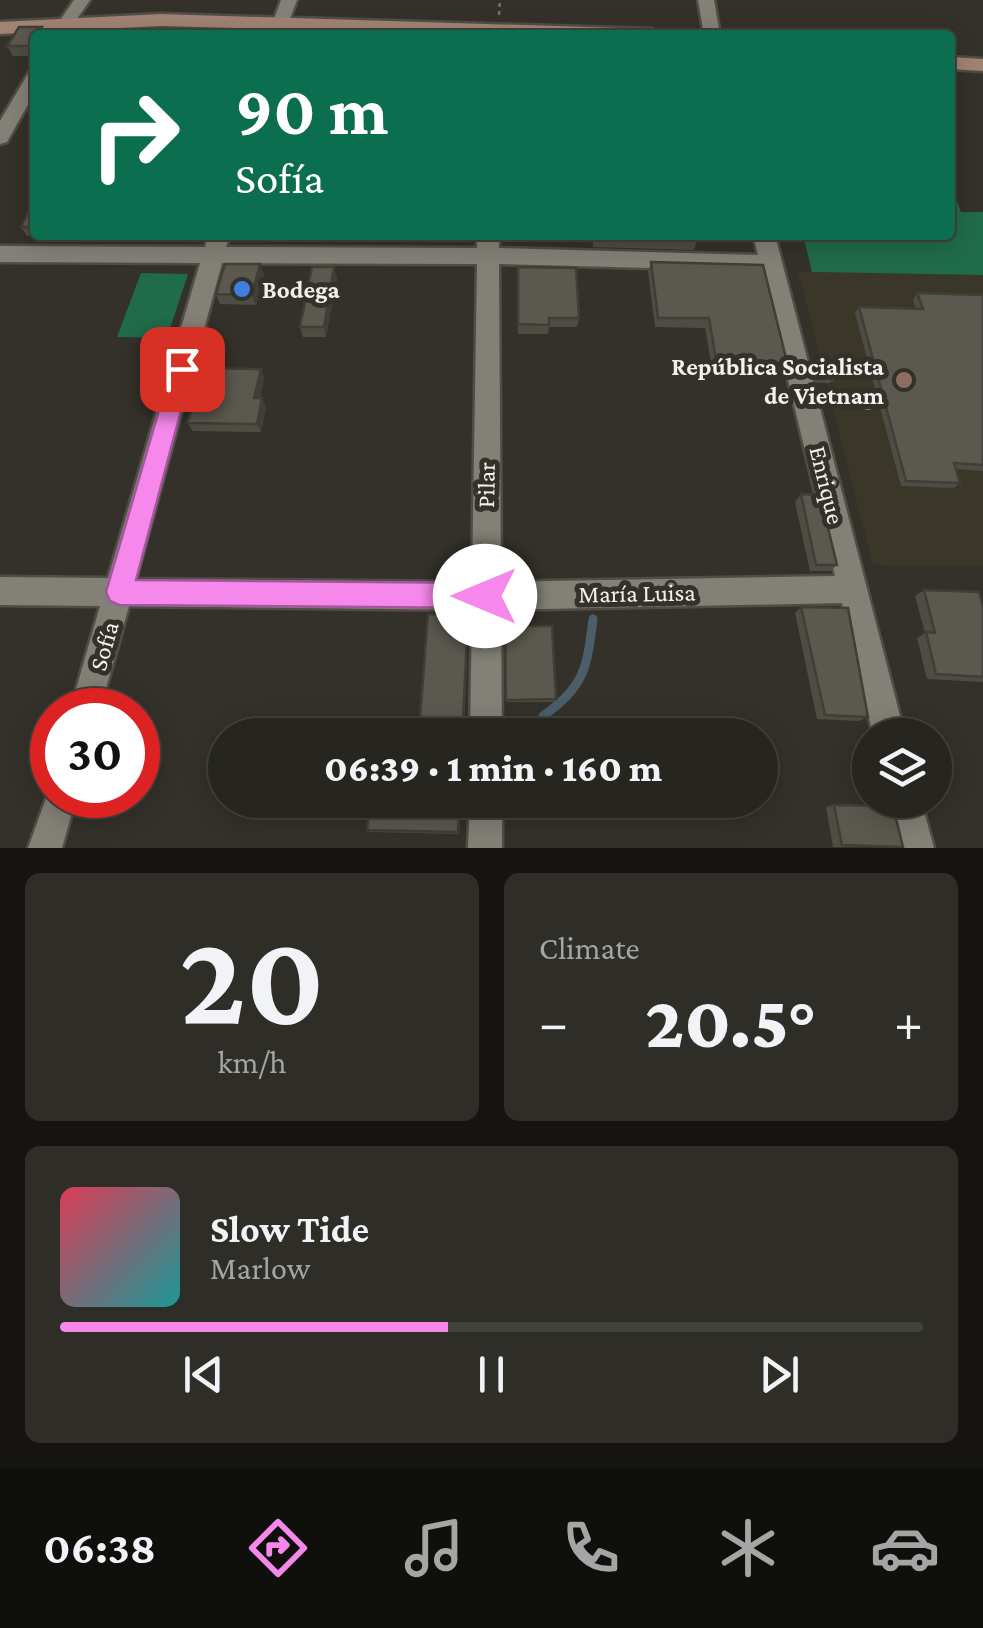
<!DOCTYPE html>
<meta charset="utf-8">
<style>
:root{--surface:#26251f;--page:#2e2d28;--text:#f1f3f6;--muted:#a4a5a4;--line:#42423d;--accent:#f788eb}
body{margin:0;font-family:"Crimson Pro",serif;background:var(--page);color:var(--text);height:100vh;display:flex;flex-direction:column;font-size:38px;white-space:nowrap}
*{box-sizing:border-box;margin:0}
p{font-size:32px;color:var(--muted)}
.icon{flex:none;width:55px;height:55px;fill:none;stroke:currentColor;stroke-width:2;stroke-linecap:round;stroke-linejoin:round}
.map{position:relative;height:848px;overflow:hidden}
.drawer{display:flex;flex-direction:column;gap:25px;padding:25px;background:#151411;flex:1}
.drawer>*{flex:none}
.guide{position:absolute;left:30px;top:30px;width:925px;height:210px;border-radius:10px;box-shadow:0 5px 25px #0003,0 0 0 2px var(--line);background:#0b6e4f;color:#fff;overflow:hidden}
.tools{position:absolute;left:852px;top:718px;display:grid;gap:20px}
.tools a{display:grid;place-items:center;width:100px;height:100px;border-radius:50%;background:var(--surface);box-shadow:0 5px 25px #0003,0 0 0 2px var(--line);font-size:50px}
.speed{position:absolute;left:30px;top:688px;display:flex;gap:20px;font-size:50px;font-weight:700;text-align:center}
.speed>*{display:grid;place-content:center;width:130px;height:130px;border-radius:50%;background:var(--surface);box-shadow:0 5px 25px #0003,0 0 0 2px var(--line);line-height:1}
.speed .limit{border:15px solid #d22;background:#fff;color:#111}
.pin{position:absolute;display:grid;place-items:center;width:85px;height:85px;color:#fff;margin:-42px;border-radius:20px;box-shadow:0 5px 15px #0006}
.me{position:absolute;width:110px;margin:-55px;rotate:270deg;stroke-linejoin:round;filter:drop-shadow(0 0 8px #0008)}
.turn{display:flex;align-items:center;gap:35px;height:210px;padding:0 40px;font-size:45px}
.turn .icon{width:130px;height:130px;stroke-width:2.5}
.turn b{display:block;font-size:70px;line-height:85px}
.big{font-size:75px;font-weight:800;line-height:1.1}
.drawer .card{flex:1;display:flex;flex-direction:column;justify-content:center;gap:15px;min-width:0;padding:0 35px;border-radius:15px;background:var(--page)}
.drawer .dial{align-items:center;gap:0}
.dial b{font-size:130px;line-height:1}
.song{display:flex;align-items:center;gap:30px}
.cover{width:120px;height:120px;border-radius:15px;background:linear-gradient(135deg,hsl(350 70% 55%),hsl(180 70% 35%))}
.played{height:10px;border-radius:5px;background:linear-gradient(90deg,var(--accent) 45%,var(--line) 45%)}
.keys{display:flex;justify-content:space-around;direction:ltr}
.heat{display:flex;justify-content:space-between;align-items:center;font-size:55px;direction:ltr}
.drawer .tiles{flex:1;display:grid;gap:25px;grid-template-columns:1fr 1fr}
.card:last-child{grid-column:span 2}
.trip{position:absolute;left:208px;top:718px;width:570px;height:100px;border-radius:50px;background:var(--surface);box-shadow:0 5px 25px #0003,0 0 0 2px var(--line);font-weight:800;line-height:100px;text-align:center}
.dock{display:flex;height:160px;justify-content:space-around;align-items:center;background:#0f0f0c;color:var(--muted)}
.dock .icon{width:70px;height:70px}
.dock .current{color:var(--accent)}
.dock b{font-size:45px;color:var(--text)}
.map>svg:first-child{display:block}
</style>
<div class="map">
<svg width="983" height="848" viewBox="0 0 983 848">
<rect width="100%" height="100%" fill="#333129"/>
<!-- built -->
<path fill="#3a3728" d="M 798,272 L 983,275 L 983,567 L 873,565 Z"/>
<!-- green -->
<g fill="#206b4a">
<path d="M 950,182 L 961,212 L 983,212 L 983,275 L 812,272 L 803,235 L 950,235 Z"/>
<path d="M 141,273 L 188,274 L 167,338 L 117,337 Z"/>
</g>
<g fill="none" stroke-linecap="round" stroke-linejoin="round">
<!-- stream -->
<path stroke="#4b5e6a" stroke-width="9" d="M 543,716 C 585,687 587,667 593,619"/>
<!-- service casing -->
<g stroke="#4f4d45" stroke-width="6">
<path id="service" d="M 799,369 L 828,370 L 832,372 L 834,375 L 832,378 L 828,380 L 799,379 L 795,377 L 793,374 L 795,371 Z"/>
</g>
<!-- minor casing -->
<g stroke="#4f4d45" stroke-width="5">
<g id="minor">
<path d="M 74,0 L 90,0 L 66,35 L 50,35 Z"/>
<path d="M 281,0 L 297,0 L 284,35 L 268,35 Z"/>
<path d="M 698,0 L 714,0 L 720,35 L 704,35 Z"/>
<path d="M 35,71 L 35,92 L 7,142 L 0,144 L 0,121 L 29,72 Z"/>
<path d="M 208,235 L 230,235 L 226,247 L 477,248 L 477,235 L 499,235 L 499,248 L 758,255 L 753,235 L 775,235 L 905,735 L 873,735 L 842,603 L 501,610 L 502,735 L 470,735 L 472,610 L 129,606 L 100,710 L 70,710 L 100,606 L 0,605 L 0,577 L 108,578 L 200,263 L 0,262 L 0,246 L 205,247 ZM 222,263 L 477,264 L 472,582 L 136,579 ZM 499,264 L 762,271 L 835,576 L 501,582 Z"/>
<path d="M 52,782 L 52,795 L 77,795 L 62,848 L 28,848 Z"/>
<path d="M 470,800 L 502,800 L 502,848 L 468,848 Z"/>
<path d="M 889,800 L 921,800 L 934,848 L 900,848 Z"/>
</g>
</g>
<!-- secondary casing -->
<g stroke="#4f4d45" stroke-width="5">
<g id="secondary">
<path d="M 161,14 L 652,29 L 662,35 L 491,35 L 161,26 L 0,34 L 0,22 Z"/>
<path d="M 950,57 L 983,59 L 983,71 L 950,69 Z"/>
</g>
</g>
<!-- path-far1 -->
<path stroke="#73716a" stroke-width="2.5" stroke-dasharray="4 4" stroke-linecap="butt" d="M 499,15 L 500,0"/>
<!-- path -->
<path stroke="#73716a" stroke-width="4" stroke-dasharray="5 5" stroke-linecap="butt" d="M 843,376 L 874,377"/>
<!-- service -->
<use href="#service" fill="#838177" fill-rule="evenodd"/>
<!-- minor -->
<use href="#minor" fill="#838177" fill-rule="evenodd"/>
<!-- secondary -->
<use href="#secondary" fill="#a08373" fill-rule="evenodd"/>
</g>
<!-- trees -->
<circle fill="#55a179" cx="868" cy="401" r="9"/>
<!-- wall -->
<g fill="#4e4d44">
<path d="M 42,27 L 46,35 L 35,35 L 35,56 L 13,56 L 7,46 Z"/>
<path d="M 35,198 L 35,235 L 204,235 L 203,239 L 27,236 L 21,227 Z"/>
<path d="M 272,235 L 322,235 L 321,240 L 274,241 Z"/>
<path d="M 592,235 L 696,235 L 697,240 L 694,250 L 593,247 Z"/>
<path d="M 651,262 L 788,366 L 783,375 L 713,374 L 705,328 L 655,327 L 648,272 Z"/>
<path d="M 518,267 L 579,318 L 577,327 L 549,327 L 548,334 L 518,334 Z"/>
<path d="M 264,274 L 256,305 L 220,304 L 216,294 Z"/>
<path d="M 337,277 L 326,337 L 303,337 L 300,327 Z"/>
<path d="M 917,293 L 983,295 L 983,471 L 956,469 L 960,483 L 954,488 L 901,486 L 855,313 L 859,307 L 916,309 L 913,300 Z"/>
<path d="M 261,369 L 264,378 L 260,398 L 266,407 L 261,432 L 193,431 L 187,423 Z"/>
<path d="M 801,494 L 837,565 L 830,571 L 810,571 L 795,502 Z"/>
<path d="M 924,590 L 983,607 L 983,682 L 927,679 L 917,638 L 925,633 L 915,596 Z"/>
<path d="M 801,607 L 868,717 L 859,721 L 817,719 L 795,613 Z"/>
<path d="M 468,615 L 464,724 L 422,722 L 420,718 Z"/>
<path d="M 505,626 L 556,699 L 555,702 L 506,702 Z"/>
<path d="M 362,800 L 461,800 L 459,834 L 370,832 L 367,830 L 370,800 Z"/>
<path d="M 834,805 L 903,847 L 833,847 L 826,807 Z"/>
</g>
<!-- shaded-wall -->
<g fill="#403e37">
<path d="M 260,264 L 264,274 L 256,305 L 252,295 Z"/>
<path d="M 334,267 L 337,277 L 326,337 L 324,327 Z"/>
<path d="M 261,369 L 264,378 L 258,407 L 254,398 Z"/>
<path d="M 262,398 L 266,407 L 261,432 L 257,424 Z"/>
</g>
<!-- building -->
<g fill="#5b594f" stroke="#403e37" stroke-width="2.5">
<path d="M 19,27 L 42,27 L 38,35 L 35,35 L 35,41 L 32,46 L 7,46 Z"/>
<path d="M 35,198 L 35,227 L 21,227 Z"/>
<path d="M 595,235 L 696,235 L 697,240 L 595,237 Z"/>
<path d="M 651,262 L 763,265 L 788,366 L 717,365 L 709,318 L 658,318 Z"/>
<path d="M 225,264 L 260,264 L 252,295 L 216,294 Z"/>
<path d="M 312,267 L 334,267 L 324,327 L 300,327 Z"/>
<path d="M 518,267 L 576,268 L 579,318 L 549,318 L 549,325 L 518,324 Z"/>
<path d="M 917,293 L 983,295 L 983,465 L 954,463 L 960,483 L 906,481 L 859,307 L 923,309 Z"/>
<path d="M 205,368 L 261,369 L 254,398 L 262,398 L 257,424 L 187,423 Z"/>
<path d="M 801,494 L 820,495 L 837,565 L 816,565 Z"/>
<path d="M 924,590 L 979,592 L 983,607 L 983,677 L 936,674 L 926,632 L 935,633 Z"/>
<path d="M 801,607 L 848,608 L 868,717 L 825,715 Z"/>
<path d="M 428,614 L 468,615 L 463,720 L 420,718 Z"/>
<path d="M 505,626 L 552,626 L 556,699 L 506,700 Z"/>
<path d="M 370,800 L 460,800 L 458,832 L 367,830 Z"/>
<path d="M 834,805 L 893,806 L 903,847 L 842,845 Z"/>
</g>
<!-- route -->
<path fill="#f788eb" stroke="#a15899" stroke-width="2.5" d="M 182,360 L 192,369 L 136,580 L 485,583 L 494,587 L 498,596 L 494,604 L 485,608 L 119,605 L 110,601 L 106,592 L 171,369 Z"/>
<!-- markers -->
<circle fill="#3f7fe0" stroke="#333129" stroke-width="4" cx="242" cy="289" r="10"/>
<circle fill="#8d6e63" stroke="#333129" stroke-width="4" cx="904" cy="380" r="10"/>
<g text-anchor="middle" dominant-baseline="central" stroke-width="10" stroke-linejoin="round" paint-order="stroke">
<!-- poi labels -->
<g font-size="25" font-weight="bold" fill="#f2f1eb" stroke="#333129" text-anchor="start">
<text x="262" y="289">Bodega</text>
<text x="884" y="366" text-anchor="end">República Socialista<tspan x="884" dy="29">de Vietnam</tspan></text>
</g>
<!-- street labels -->
<g font-size="25" fill="#f2f1eb" stroke="#333129">
<text transform="translate(486 485) rotate(-89)">Pilar</text>
<text transform="translate(827 485) rotate(76)">Enrique</text>
<text transform="translate(637 593) rotate(-1)">María Luisa</text>
<text transform="translate(104 646) rotate(-74)">Sofía</text>
</g>
</g>
</svg>
<div class="tools">
<a><svg class="icon" aria-label="layers" viewBox="0 0 24 24"><path d="M12 4l9 5-9 5-9-5zM3 14l9 5 9-5"/></svg></a>
</div>
<div class="speed"><div class="limit">30</div></div>
<div class="pin" style="left:182px;top:369px;background:#d93025"><svg class="icon" aria-label="arrive" viewBox="0 0 24 24"><path d="M6 21V4h12l-3 4 3 4H6"/></svg></div>
<svg class="me" style="left:485px;top:596px" viewBox="-20 -20 40 40"><circle r="19" fill="#fff"/><path d="M0-13L10 11 0 6-10 11z" fill="#f788eb"/></svg>
<div class="trip">06:39 · 1 min · 160 m</div>
<div class="guide">
<div class="turn"><svg class="icon" aria-label="right" viewBox="0 0 24 24"><path d="M7 20v-9h11M14 6l5 5-5 5"/></svg><div><b>90 m</b>Sofía</div></div>
</div>
</div>
<section class="drawer">
<div class="tiles">
<div class="card dial"><b>20</b><p>km/h</p></div>
<div class="card"><p>Climate</p>
<div class="heat"><a>−</a><b class="big">20.5°</b><a>+</a></div>
</div>
<div class="card">
<div class="song"><i class="cover"></i><div><b>Slow Tide</b><p>Marlow</p></div></div>
<div class="played"></div>
<div class="keys"><svg class="icon" aria-label="previous" viewBox="0 0 24 24"><path d="M18 5L8 12l10 7zM5 5v14"/></svg><svg class="icon" aria-label="pause" viewBox="0 0 24 24"><path d="M8 5v14M16 5v14"/></svg><svg class="icon" aria-label="next" viewBox="0 0 24 24"><path d="M6 5l10 7-10 7zM19 5v14"/></svg></div>
</div>
</div>
</section>
<nav class="dock">
<b>06:38</b>
<svg class="icon current" aria-label="directions" viewBox="0 0 24 24"><path d="M12 3l9 9-9 9-9-9zM9 14v-3h6M13 9l2 2-2 2"/></svg>
<svg class="icon" aria-label="music" viewBox="0 0 24 24"><path d="M9 18V5l10-2v13"/><circle cx="6" cy="18" r="3"/><circle cx="16" cy="16" r="3"/></svg>
<svg class="icon" aria-label="phone" viewBox="0 0 24 24"><path d="M5 4h4l2 5-3 2q2 4 5 5l2-3 5 2v4C11 20 4 13 5 4z"/></svg>
<svg class="icon" aria-label="climate" viewBox="0 0 24 24"><path d="M12 3v18M4 7l16 10M4 17L20 7"/></svg>
<svg class="icon" aria-label="car" viewBox="0 0 24 24"><path d="M5 17H2v-5l4-1 3-4h7l3 4 3 1v5h-3M9 17h6M6 11h13"/><circle cx="7" cy="17" r="2"/><circle cx="17" cy="17" r="2"/></svg>
</nav>
